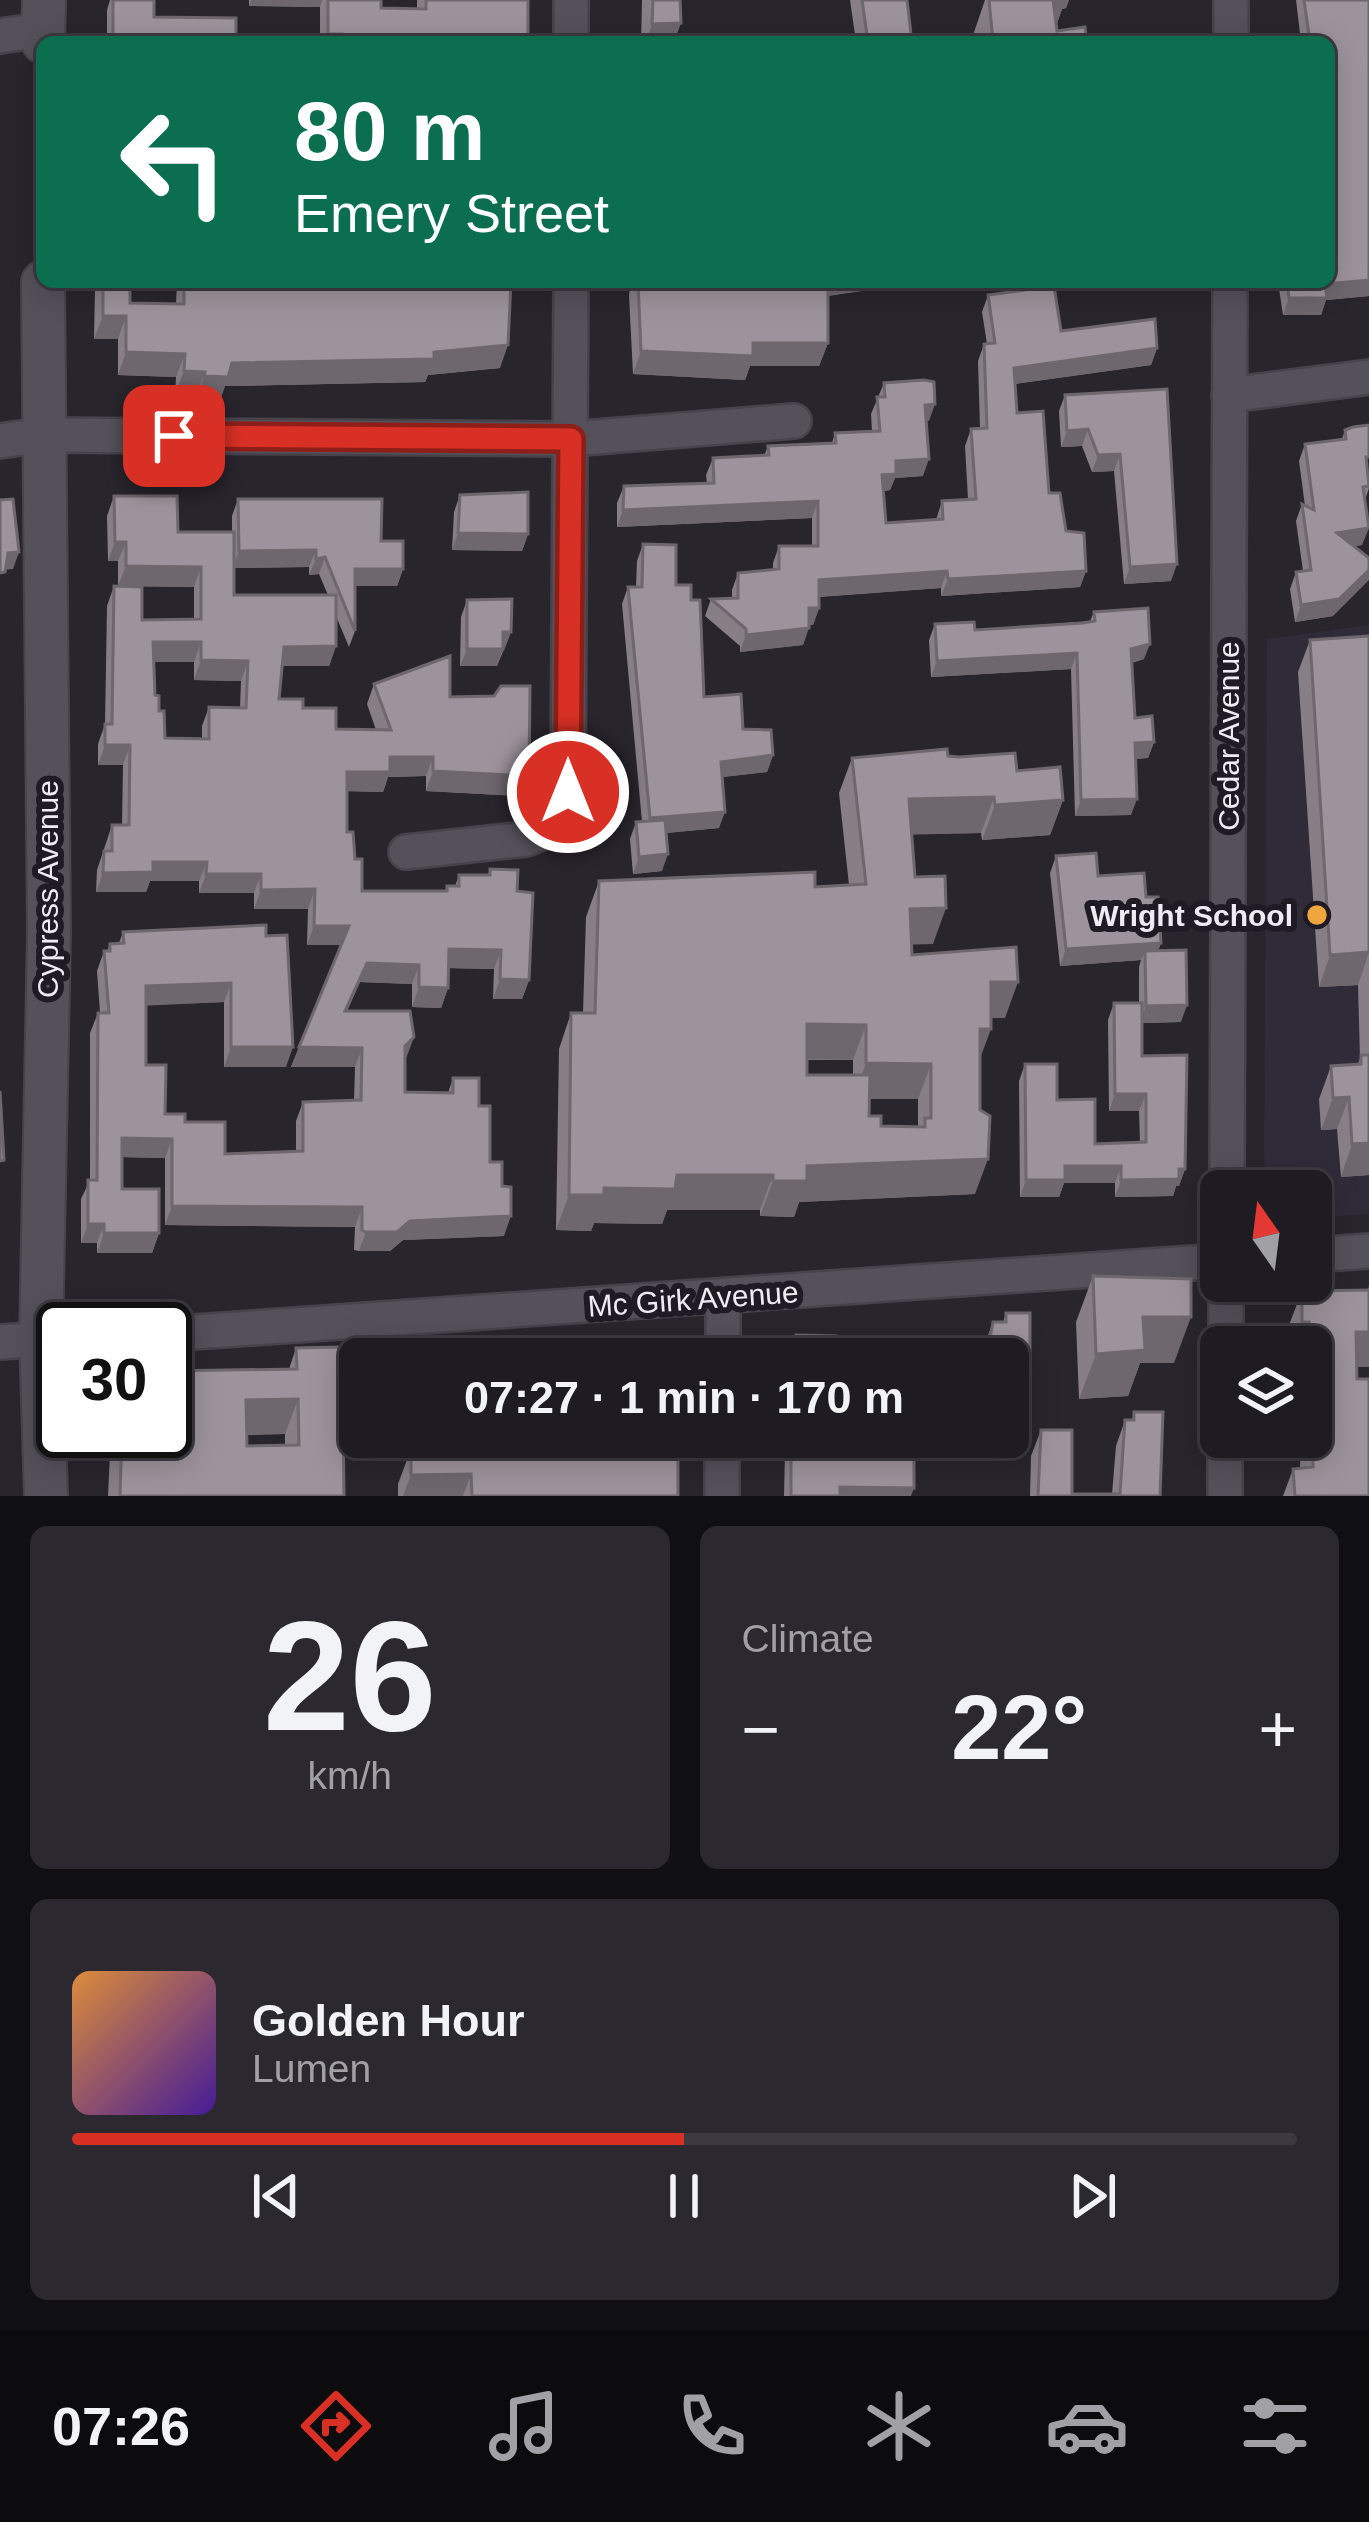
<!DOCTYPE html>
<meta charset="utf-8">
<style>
:root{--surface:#1e1c22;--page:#2b292f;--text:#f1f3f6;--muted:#a1a1a5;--line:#3c3a40;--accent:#d93025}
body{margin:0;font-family:Helvetica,sans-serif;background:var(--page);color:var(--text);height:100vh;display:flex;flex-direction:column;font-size:45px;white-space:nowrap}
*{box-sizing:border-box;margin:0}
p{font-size:39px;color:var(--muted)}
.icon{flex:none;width:66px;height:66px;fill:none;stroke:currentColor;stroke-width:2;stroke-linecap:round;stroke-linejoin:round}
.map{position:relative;height:1496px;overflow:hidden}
.sheet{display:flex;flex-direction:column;gap:30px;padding:30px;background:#100f13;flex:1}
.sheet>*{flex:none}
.guide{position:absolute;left:36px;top:36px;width:1299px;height:252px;border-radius:18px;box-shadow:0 6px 30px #0003,0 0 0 3px var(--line);background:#0b6e4f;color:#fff;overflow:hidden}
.needle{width:78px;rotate:346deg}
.controls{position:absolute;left:1200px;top:1170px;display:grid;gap:24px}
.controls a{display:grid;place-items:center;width:132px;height:132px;border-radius:18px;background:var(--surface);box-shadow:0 6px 30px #0003,0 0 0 3px var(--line);font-size:60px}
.speed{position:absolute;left:36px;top:1302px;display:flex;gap:24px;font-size:60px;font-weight:700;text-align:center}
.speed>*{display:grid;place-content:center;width:156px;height:156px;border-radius:50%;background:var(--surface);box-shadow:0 6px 30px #0003,0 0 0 3px var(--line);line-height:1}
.speed .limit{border:6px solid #111;border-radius:18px;background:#fff;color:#111}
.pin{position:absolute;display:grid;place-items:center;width:102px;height:102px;color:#fff;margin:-51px;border-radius:24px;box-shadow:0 6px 18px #0006}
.me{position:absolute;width:132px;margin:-66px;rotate:0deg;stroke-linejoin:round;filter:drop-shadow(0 0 9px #0008)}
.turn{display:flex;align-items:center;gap:42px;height:252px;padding:0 60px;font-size:54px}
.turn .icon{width:156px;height:156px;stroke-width:2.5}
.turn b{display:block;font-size:84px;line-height:102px}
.big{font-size:90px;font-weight:700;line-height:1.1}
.sheet .widget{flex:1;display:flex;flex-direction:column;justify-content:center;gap:18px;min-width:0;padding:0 42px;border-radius:18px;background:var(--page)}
.sheet .dial{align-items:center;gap:0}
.dial b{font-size:156px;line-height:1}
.song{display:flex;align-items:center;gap:36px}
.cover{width:144px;height:144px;border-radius:18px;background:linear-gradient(135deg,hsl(30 70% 55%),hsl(260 70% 35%))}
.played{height:12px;border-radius:6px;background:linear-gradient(90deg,var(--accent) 50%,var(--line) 50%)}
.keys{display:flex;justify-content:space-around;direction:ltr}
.heat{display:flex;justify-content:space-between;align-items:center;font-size:66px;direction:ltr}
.sheet .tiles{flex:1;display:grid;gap:30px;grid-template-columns:1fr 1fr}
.widget:last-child{grid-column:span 2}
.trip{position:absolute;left:339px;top:1338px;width:690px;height:120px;border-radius:18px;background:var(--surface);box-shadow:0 6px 30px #0003,0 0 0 3px var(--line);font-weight:700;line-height:120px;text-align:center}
.tab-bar{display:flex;height:192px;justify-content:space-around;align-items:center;background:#0c0b0e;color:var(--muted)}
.tab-bar .icon{width:84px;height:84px}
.tab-bar .selected{color:var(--accent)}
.tab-bar b{font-size:54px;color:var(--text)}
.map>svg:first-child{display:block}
</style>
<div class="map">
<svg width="1369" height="1496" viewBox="0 0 1369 1496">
<rect width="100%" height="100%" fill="#28252d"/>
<!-- built -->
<path fill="#302b39" d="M 1369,625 L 1369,1214 L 1311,1218 L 1311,1191 L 1264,1191 L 1267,639 Z"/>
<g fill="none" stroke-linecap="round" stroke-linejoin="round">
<!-- minor casing -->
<g stroke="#46434b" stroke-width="38">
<g id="minor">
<path d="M 571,0 L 571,42"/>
<path d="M 0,36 L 43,30"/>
<path d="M 1231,42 L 1231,0"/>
<path d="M 1229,395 L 1369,377"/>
<path d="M 0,441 L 42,435 L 571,439 L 794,421"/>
<path d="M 406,852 L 526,839 L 552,829 L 568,792 L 571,282"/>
<path d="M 1227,1191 L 1230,282"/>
<path d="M 1311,1255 L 1369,1251"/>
<path d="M 165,1334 L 1221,1261"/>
<path d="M 0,1342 L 63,1338"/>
<path d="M 1226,1347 L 1226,1281"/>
<path d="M 723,1359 L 723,1296"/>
<path d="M 722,1496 L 722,1437"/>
<path d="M 1225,1496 L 1225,1437"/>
</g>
</g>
<!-- tertiary casing -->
<g stroke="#46434b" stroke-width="46">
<g id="tertiary">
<path d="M 43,42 L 44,0"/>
<path d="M 43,282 L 49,932 L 41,1339 L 46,1496"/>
</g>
</g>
<!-- minor -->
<use href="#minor" stroke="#55515b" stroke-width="33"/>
<!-- tertiary -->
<use href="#tertiary" stroke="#55515b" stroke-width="42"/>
</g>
<!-- wall -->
<g fill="#877e86" fill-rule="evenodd">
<path d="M 110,0 L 154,0 L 154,17 L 236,42 L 107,42 L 107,10 Z"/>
<path d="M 249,0 L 381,0 L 381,8 L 417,9 L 417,0 L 528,0 L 526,42 L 320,42 L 320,7 L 249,6 Z"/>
<path d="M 642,0 L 680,0 L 674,42 L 641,42 Z"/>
<path d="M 850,0 L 907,0 L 912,42 L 856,42 Z"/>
<path d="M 985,0 L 1069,0 L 1066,8 L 1062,9 L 1056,26 L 1057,31 L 1087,42 L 972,42 L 972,38 Z"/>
<path d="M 1296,0 L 1369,0 L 1369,296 L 1326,300 L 1321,315 L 1283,315 L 1278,282 L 1329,282 L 1329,42 L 1301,42 Z"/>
<path d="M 98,282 L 130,282 L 130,303 L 176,304 L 177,282 L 511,282 L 500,368 L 428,375 L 425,382 L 225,386 L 220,400 L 196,400 L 196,395 L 175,394 L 176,377 L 118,375 L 118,339 L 94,339 L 95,289 Z"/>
<path d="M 631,282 L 884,282 L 881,288 L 828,296 L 828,343 L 819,366 L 750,366 L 745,380 L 633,374 L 629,295 Z"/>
<path d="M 988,295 L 1061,331 L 1157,348 L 1151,365 L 1015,384 L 1017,413 L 1049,493 L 1086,571 L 1080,587 L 941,596 L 941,588 L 819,597 L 819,608 L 813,625 L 809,625 L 803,645 L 740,652 L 740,646 L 705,616 L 711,599 L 732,599 L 732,590 L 738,573 L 773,570 L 773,563 L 779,546 L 812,546 L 812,518 L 617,527 L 617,503 L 624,486 L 707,483 L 706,475 L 713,458 L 764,456 L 768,446 L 832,443 L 835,433 L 872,431 L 871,414 L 884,383 L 929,421 L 926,421 L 923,476 L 895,478 L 890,490 L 884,491 L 886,523 L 936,520 L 942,501 L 968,499 L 965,446 L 971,429 L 980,428 L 978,361 L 984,344 L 987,344 L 982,312 Z"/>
<path d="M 1167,389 L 1171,581 L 1124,584 L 1114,471 L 1092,472 L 1082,446 L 1061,447 L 1059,411 L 1065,395 Z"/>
<path d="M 1345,430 L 1369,488 L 1365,500 L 1362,545 L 1354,546 L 1333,616 L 1295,622 L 1290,589 L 1296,572 L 1303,571 L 1296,521 L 1302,504 L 1305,506 L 1299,461 L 1305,444 L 1342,439 Z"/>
<path d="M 460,495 L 528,534 L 522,551 L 452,550 L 454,512 Z"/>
<path d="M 114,496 L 178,532 L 232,532 L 232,516 L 238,499 L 381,541 L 403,569 L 397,586 L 355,586 L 355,631 L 349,647 L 336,616 L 336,646 L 329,666 L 282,666 L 279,699 L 303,708 L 336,729 L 376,730 L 367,704 L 374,684 L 450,697 L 522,796 L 426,791 L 426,776 L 388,777 L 383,792 L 347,791 L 347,832 L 362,891 L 445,891 L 447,886 L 455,886 L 459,875 L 488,875 L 490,869 L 517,891 L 529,980 L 522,999 L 493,999 L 494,969 L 449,968 L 448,988 L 441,1008 L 412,1007 L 412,984 L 360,982 L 347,1011 L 407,1056 L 405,1059 L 405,1092 L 448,1093 L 453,1078 L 479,1106 L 504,1236 L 403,1240 L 390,1251 L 359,1251 L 354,1250 L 355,1227 L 165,1225 L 165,1158 L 122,1157 L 122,1189 L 159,1233 L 152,1253 L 97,1253 L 97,1243 L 81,1243 L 81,1199 L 90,1180 L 90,1033 L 98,1013 L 100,1013 L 97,971 L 104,951 L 107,951 L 110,944 L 119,943 L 123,932 L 266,936 L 286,1067 L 224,1067 L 224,1002 L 146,1005 L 146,1065 L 165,1114 L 185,1122 L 225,1154 L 296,1151 L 296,1121 L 303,1102 L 354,1101 L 355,1067 L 291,1067 L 341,945 L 307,945 L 308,909 L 254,909 L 254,893 L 199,893 L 199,881 L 150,881 L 146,892 L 96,892 L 97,870 L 112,825 L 122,825 L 123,765 L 98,765 L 98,744 L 105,724 L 107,606 L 114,586 L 142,620 L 194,620 L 194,587 L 118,586 L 118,561 L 108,561 L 107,516 ZM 309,567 L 309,575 L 319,574 L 328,595 L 234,595 L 234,568 ZM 154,662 L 194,662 L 194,680 L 241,681 L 240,708 L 209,707 L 202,726 L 202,739 L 165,738 L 155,695 Z"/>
<path d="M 643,544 L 676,585 L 691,600 L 704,697 L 773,755 L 767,772 L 722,777 L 719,828 L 666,833 L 662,871 L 633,874 L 630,839 L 636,822 L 642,822 L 622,604 L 628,587 L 636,587 L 637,561 Z"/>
<path d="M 467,600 L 511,632 L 497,666 L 460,666 L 461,617 Z"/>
<path d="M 1094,612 L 1144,659 L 1132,663 L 1135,718 L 1154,742 L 1148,758 L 1135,759 L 1131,815 L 1075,816 L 1071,669 L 931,677 L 929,640 L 935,624 L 975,630 L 1090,621 Z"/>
<path d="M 1369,636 L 1369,1175 L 1341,1177 L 1337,1129 L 1321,1130 L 1319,1099 L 1331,1066 L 1358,1064 L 1360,1058 L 1358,985 L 1319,987 L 1298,672 L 1310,640 Z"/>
<path d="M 948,756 L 1017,771 L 1063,800 L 1050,835 L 982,840 L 981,833 L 912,834 L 915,877 L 933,944 L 912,944 L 912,955 L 1005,1018 L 991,1018 L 980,1058 L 975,1194 L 799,1202 L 794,1217 L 760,1216 L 760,1210 L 667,1210 L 662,1224 L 594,1223 L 591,1231 L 556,1230 L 559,1049 L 571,1013 L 583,1013 L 586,917 L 599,881 L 815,887 L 849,885 L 839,793 L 852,758 ZM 807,1060 L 853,1060 L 853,1075 L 807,1075 ZM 869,1099 L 918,1099 L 918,1127 L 881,1126 L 869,1116 Z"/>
<path d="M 1056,856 L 1146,897 L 1161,943 L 1158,950 L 1181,1022 L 1142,1023 L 1142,1056 L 1185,1169 L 1179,1186 L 1176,1186 L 1173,1196 L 1115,1197 L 1115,1183 L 1064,1183 L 1059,1197 L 1020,1197 L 1019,1081 L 1025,1064 L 1095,1144 L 1140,1143 L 1139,1111 L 1109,1111 L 1108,1020 L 1114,1003 L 1139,1003 L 1139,967 L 1141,960 L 1060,966 L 1050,873 Z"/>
<path d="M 1093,1276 L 1174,1363 L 1140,1363 L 1128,1396 L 1079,1399 L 1076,1322 Z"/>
<path d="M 1369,1286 L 1369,1367 L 1357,1367 L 1369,1496 L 1283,1496 L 1293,1469 L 1300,1468 L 1301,1437 L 1311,1437 L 1311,1347 L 1289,1347 L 1289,1325 L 1302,1291 L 1368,1290 Z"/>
<path d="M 1006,1313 L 1030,1373 L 1016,1404 L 1008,1359 L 929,1359 L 935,1337 L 987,1338 L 993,1322 L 1003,1322 Z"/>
<path d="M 796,1335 L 836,1342 L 845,1359 L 790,1359 L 790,1352 Z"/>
<path d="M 296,1348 L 342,1373 L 410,1443 L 344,1444 L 344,1496 L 108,1496 L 111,1431 L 165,1431 L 289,1369 ZM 285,1434 L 285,1446 L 247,1446 L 247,1435 Z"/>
<path d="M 1134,1412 L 1160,1496 L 1030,1496 L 1031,1456 L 1041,1430 L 1072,1494 L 1112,1494 L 1116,1446 L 1125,1420 L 1132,1420 Z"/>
<path d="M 466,1437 L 599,1437 L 599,1442 L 630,1440 L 630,1437 L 678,1437 L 678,1496 L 398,1496 L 398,1484 L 411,1449 L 467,1446 Z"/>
<path d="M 776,1437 L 914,1437 L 911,1496 L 784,1496 L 785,1452 L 777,1452 Z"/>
</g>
<!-- shaded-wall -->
<g fill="#6e676d">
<path d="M 251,0 L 322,0 L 320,7 L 249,6 Z"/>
<path d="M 1044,0 L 1069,0 L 1066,8 L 1062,9 L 1056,26 Z"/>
<path d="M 681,23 L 674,42 L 646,42 L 652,24 Z"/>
<path d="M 328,34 L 342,34 L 339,42 L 325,42 Z"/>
<path d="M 372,35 L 423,35 L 421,42 L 370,42 Z"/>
<path d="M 513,38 L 528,38 L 526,42 L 512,42 Z"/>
<path d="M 1369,280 L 1369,296 L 1326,300 L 1321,315 L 1283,315 L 1289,298 L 1325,284 Z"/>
<path d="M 825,282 L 884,282 L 881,288 L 819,297 Z"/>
<path d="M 103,316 L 126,316 L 118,339 L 94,339 Z"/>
<path d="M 753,343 L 828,343 L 819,366 L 750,366 L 745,380 L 633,374 L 641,351 Z"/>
<path d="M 508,345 L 500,368 L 428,375 L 425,382 L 225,386 L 220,400 L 196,400 L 204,376 L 232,363 L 434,352 Z"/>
<path d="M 1157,348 L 1151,365 L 1007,385 L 1014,368 Z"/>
<path d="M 126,352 L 185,354 L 176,377 L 118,375 Z"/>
<path d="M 184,371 L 205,372 L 196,395 L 175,394 Z"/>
<path d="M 935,404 L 929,421 L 919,421 L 925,405 Z"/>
<path d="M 1088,429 L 1082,446 L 1061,447 L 1067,431 Z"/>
<path d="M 1120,454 L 1114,471 L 1092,472 L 1098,455 Z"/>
<path d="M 929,459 L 923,476 L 895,478 L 890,490 L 876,491 L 882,475 L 896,461 Z"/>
<path d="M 818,501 L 812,518 L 617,527 L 623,510 Z"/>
<path d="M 1369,528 L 1362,545 L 1331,550 L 1337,533 Z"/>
<path d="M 458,533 L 528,534 L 522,551 L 452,550 Z"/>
<path d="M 115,542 L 126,542 L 118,561 L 108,561 Z"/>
<path d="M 316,550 L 309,567 L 233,568 L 239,551 Z"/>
<path d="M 19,552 L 13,569 L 2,570 L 8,553 Z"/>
<path d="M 325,557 L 319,574 L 309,575 L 316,559 Z"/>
<path d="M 1177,564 L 1171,581 L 1124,584 L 1130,567 Z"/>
<path d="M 126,566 L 201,567 L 194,587 L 118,586 Z"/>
<path d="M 355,569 L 403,569 L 397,586 L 349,586 Z"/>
<path d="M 1369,570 L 1369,580 L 1333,616 L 1295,622 L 1301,605 Z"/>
<path d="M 947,571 L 941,588 L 813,597 L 819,580 Z"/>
<path d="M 1086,571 L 1080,587 L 941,596 L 948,579 Z"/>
<path d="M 809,608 L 819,608 L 813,625 L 803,625 Z"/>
<path d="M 809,628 L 803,645 L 740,652 L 746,635 Z"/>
<path d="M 503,632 L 511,632 L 505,648 L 497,649 Z"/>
<path d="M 153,642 L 201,642 L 194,662 L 146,662 Z"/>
<path d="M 1150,644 L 1144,659 L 1125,664 L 1131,649 Z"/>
<path d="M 336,646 L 329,666 L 277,666 L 284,647 Z"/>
<path d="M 467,649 L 503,649 L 497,666 L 460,666 Z"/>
<path d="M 1077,653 L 1071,669 L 931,677 L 937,661 Z"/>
<path d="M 201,660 L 248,661 L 241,681 L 194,680 Z"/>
<path d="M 1154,742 L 1148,758 L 1129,759 L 1135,743 Z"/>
<path d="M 105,745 L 130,745 L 123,765 L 98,765 Z"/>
<path d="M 773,755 L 767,772 L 715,778 L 721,762 Z"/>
<path d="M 390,757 L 433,757 L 426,776 L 388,777 L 383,792 L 340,791 L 347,772 Z"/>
<path d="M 433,771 L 529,776 L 522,796 L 426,791 Z"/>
<path d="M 994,797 L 981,833 L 896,835 L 909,799 Z"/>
<path d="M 1137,799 L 1131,815 L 1075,816 L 1081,800 Z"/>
<path d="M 1063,800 L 1050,835 L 982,840 L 995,805 Z"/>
<path d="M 725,812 L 719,828 L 644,835 L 650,818 Z"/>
<path d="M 668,854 L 662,871 L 633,874 L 639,857 Z"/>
<path d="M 153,862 L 207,862 L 199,881 L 150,881 L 146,892 L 96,892 L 103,873 Z"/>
<path d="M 206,874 L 261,874 L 254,893 L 199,893 Z"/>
<path d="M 315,889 L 308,909 L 254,909 L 261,890 Z"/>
<path d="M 946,908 L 933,944 L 897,945 L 910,909 Z"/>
<path d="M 314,926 L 349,926 L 342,945 L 307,945 Z"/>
<path d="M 1161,943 L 1155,960 L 1145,951 L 1141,960 L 1060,966 L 1066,949 Z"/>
<path d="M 449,949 L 501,950 L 494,969 L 442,968 Z"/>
<path d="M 1369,952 L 1358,985 L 1319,987 L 1330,955 Z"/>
<path d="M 367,963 L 419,965 L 412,984 L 360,982 L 338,1031 Z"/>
<path d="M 500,979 L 529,980 L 522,999 L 493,999 Z"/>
<path d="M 991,982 L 1018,982 L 1005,1018 L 978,1018 Z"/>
<path d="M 231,983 L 224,1002 L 139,1006 L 146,986 Z"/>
<path d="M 419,987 L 448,988 L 441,1008 L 412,1007 Z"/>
<path d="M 1187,1005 L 1181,1022 L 1139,1023 L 1146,1006 Z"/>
<path d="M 807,1024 L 866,1025 L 853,1060 L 794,1059 Z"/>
<path d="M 980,1029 L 991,1029 L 978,1064 Z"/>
<path d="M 414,1037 L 407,1056 L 398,1066 L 405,1046 Z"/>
<path d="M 231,1047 L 293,1047 L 286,1067 L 224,1067 Z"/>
<path d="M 299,1047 L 362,1048 L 355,1067 L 291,1067 Z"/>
<path d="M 866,1063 L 931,1064 L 918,1099 L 853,1099 Z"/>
<path d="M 1115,1094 L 1146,1094 L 1139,1111 L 1109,1111 Z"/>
<path d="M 1349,1097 L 1337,1129 L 1321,1130 L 1333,1098 Z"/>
<path d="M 122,1138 L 172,1139 L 165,1158 L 115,1157 Z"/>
<path d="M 1369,1143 L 1369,1175 L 1341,1177 L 1352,1144 Z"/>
<path d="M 988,1159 L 975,1194 L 799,1202 L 794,1217 L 760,1216 L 773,1181 L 807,1166 Z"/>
<path d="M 1065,1166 L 1121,1166 L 1115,1183 L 1064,1183 L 1059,1197 L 1020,1197 L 1026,1180 Z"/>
<path d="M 1179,1169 L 1185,1169 L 1179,1186 L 1176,1186 L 1173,1196 L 1115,1197 L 1121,1180 Z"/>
<path d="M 677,1175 L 773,1175 L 760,1210 L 667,1210 L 662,1224 L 594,1223 L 591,1231 L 556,1230 L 569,1195 Z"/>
<path d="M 172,1206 L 362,1207 L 355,1227 L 165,1225 Z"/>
<path d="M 511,1216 L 504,1236 L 403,1240 L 390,1251 L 359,1251 L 366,1232 L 410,1221 Z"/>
<path d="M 88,1224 L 104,1224 L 97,1243 L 81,1243 Z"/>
<path d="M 104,1233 L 159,1233 L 152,1253 L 97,1253 Z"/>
<path d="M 1143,1317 L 1191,1317 L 1174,1363 L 1140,1363 L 1128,1396 L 1079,1399 L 1096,1354 Z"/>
<path d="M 1302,1322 L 1309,1322 L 1300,1347 L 1293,1347 Z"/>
<path d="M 1356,1332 L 1369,1332 L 1369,1367 L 1343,1367 Z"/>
<path d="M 1022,1373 L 1030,1373 L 1024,1390 L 1021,1390 L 1016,1404 L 1008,1405 L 1008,1388 Z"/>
<path d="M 298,1399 L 285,1434 L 233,1435 L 246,1400 Z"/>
<path d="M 343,1409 L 360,1409 L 360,1437 L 412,1437 L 410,1443 L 331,1444 Z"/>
<path d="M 782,1437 L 790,1437 L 785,1452 L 777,1452 Z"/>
<path d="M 932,1437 L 982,1437 L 979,1446 L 929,1446 Z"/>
<path d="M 471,1474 L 463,1496 L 403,1496 L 411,1475 Z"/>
<path d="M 840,1487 L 914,1488 L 911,1496 L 836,1496 Z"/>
</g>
<!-- building -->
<g fill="#9d939c" stroke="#6e676d" stroke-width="3" fill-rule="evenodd">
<path d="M 113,0 L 154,0 L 154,17 L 236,18 L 236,42 L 113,42 Z"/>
<path d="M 328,0 L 381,0 L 381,8 L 426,9 L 426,0 L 528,0 L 528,38 L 513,38 L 513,42 L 423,42 L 423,35 L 372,35 L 372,42 L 342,42 L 342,34 L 328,34 Z"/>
<path d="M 653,0 L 680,0 L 681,23 L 652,24 Z"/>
<path d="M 862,0 L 907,0 L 912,42 L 868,42 Z"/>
<path d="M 989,0 L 1053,0 L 1057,31 L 1085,27 L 1087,42 L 987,42 L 993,41 Z"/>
<path d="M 1304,0 L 1369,0 L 1369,280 L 1325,284 L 1327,298 L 1289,298 L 1287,282 L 1329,282 L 1329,42 L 1310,42 Z"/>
<rect x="811" y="37" width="29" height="5"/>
<path d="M 103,282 L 130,282 L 130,303 L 184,304 L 184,282 L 511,282 L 508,345 L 434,352 L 434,359 L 232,363 L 228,377 L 204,376 L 205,372 L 184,371 L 185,354 L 126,352 L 126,316 L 103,316 Z"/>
<path d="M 638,282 L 828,282 L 828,343 L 753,343 L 753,356 L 641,351 Z"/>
<path d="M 1054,286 L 1061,331 L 1155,319 L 1157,348 L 1014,368 L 1017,413 L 1043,411 L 1049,493 L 1060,493 L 1066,531 L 1084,533 L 1086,571 L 948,579 L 947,571 L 819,580 L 819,608 L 809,608 L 809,628 L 746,635 L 746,629 L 711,599 L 738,598 L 738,573 L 779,569 L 779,546 L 818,546 L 818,501 L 623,510 L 624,486 L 714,483 L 713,458 L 769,455 L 768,446 L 836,443 L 835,433 L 880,431 L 877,397 L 885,397 L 884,383 L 924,380 L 934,382 L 935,404 L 925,405 L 929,459 L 896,461 L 896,474 L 882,475 L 886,523 L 943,519 L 942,501 L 976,499 L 971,429 L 987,428 L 984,344 L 995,343 L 988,295 Z"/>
<path d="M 1167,389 L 1177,564 L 1130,567 L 1120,454 L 1098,455 L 1088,429 L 1067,431 L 1065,395 Z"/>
<path d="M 1369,425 L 1369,457 L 1366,457 L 1369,486 L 1363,487 L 1369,528 L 1337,533 L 1369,558 L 1369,570 L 1339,599 L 1301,605 L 1296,572 L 1311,570 L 1302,504 L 1314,510 L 1305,444 L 1346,439 L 1345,430 L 1353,427 Z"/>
<path d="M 528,492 L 528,534 L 458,533 L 460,495 Z"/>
<path d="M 114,496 L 177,496 L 178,532 L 234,532 L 234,595 L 336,595 L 336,646 L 284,647 L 279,699 L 303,699 L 303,708 L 336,708 L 336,729 L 391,730 L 374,684 L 450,656 L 450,697 L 494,696 L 501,686 L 530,686 L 529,776 L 433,771 L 433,757 L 390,757 L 390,772 L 347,772 L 347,832 L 353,832 L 355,859 L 362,859 L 362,891 L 447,891 L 447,886 L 459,886 L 459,875 L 490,875 L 490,869 L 518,870 L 517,891 L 533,893 L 529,980 L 500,979 L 501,950 L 449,949 L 448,988 L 419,987 L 419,965 L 367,963 L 345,1011 L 410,1011 L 414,1037 L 405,1046 L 405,1092 L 453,1093 L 453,1078 L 479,1078 L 479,1106 L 490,1106 L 490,1162 L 502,1162 L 502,1186 L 511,1187 L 511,1216 L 410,1221 L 397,1232 L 366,1232 L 362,1230 L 362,1207 L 172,1206 L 172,1139 L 122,1138 L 122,1189 L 159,1189 L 159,1233 L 104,1233 L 104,1224 L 88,1224 L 88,1180 L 97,1180 L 98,1013 L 109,1013 L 104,951 L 110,951 L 110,944 L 124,943 L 123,932 L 266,925 L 266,936 L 287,935 L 293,1047 L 231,1047 L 231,983 L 146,986 L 146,1065 L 166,1065 L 165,1114 L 185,1114 L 185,1122 L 225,1122 L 225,1154 L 303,1151 L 303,1102 L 361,1100 L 362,1048 L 299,1047 L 349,926 L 314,926 L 315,889 L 261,890 L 261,874 L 206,874 L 207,862 L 153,862 L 153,872 L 103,873 L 104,851 L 112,851 L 112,825 L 129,825 L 130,745 L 105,745 L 105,724 L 112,724 L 114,586 L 142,587 L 142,620 L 201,619 L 201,567 L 126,566 L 126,542 L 115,542 ZM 153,642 L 201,642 L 201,660 L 248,661 L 246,708 L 209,707 L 209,739 L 165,738 L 164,711 L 159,711 L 159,696 L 155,695 Z"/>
<path d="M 13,499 L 19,552 L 8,553 L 5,572 L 0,573 L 0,500 Z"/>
<path d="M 238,499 L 382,499 L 381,541 L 403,541 L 403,569 L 355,569 L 355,631 L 325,557 L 316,559 L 316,550 L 239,551 Z"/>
<path d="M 643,544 L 676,545 L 676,585 L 691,585 L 691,600 L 700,600 L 704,697 L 741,694 L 743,729 L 771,730 L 773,755 L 721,762 L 725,812 L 650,818 L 628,587 L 642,587 Z"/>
<path d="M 512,599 L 511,632 L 503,632 L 503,649 L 467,649 L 467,600 Z"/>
<path d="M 1148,608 L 1150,644 L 1131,649 L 1135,718 L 1152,716 L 1154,742 L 1135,743 L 1137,799 L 1081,800 L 1077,653 L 937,661 L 935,624 L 974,622 L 975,630 L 1083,623 L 1095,621 L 1094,612 Z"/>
<path d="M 1369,636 L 1369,952 L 1330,955 L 1310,640 Z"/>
<path d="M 947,749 L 948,756 L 959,757 L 1015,753 L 1017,771 L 1060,767 L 1063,800 L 995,805 L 994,797 L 909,799 L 915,877 L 945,876 L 946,908 L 910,909 L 912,955 L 1016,947 L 1018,982 L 991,982 L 991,1029 L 980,1029 L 980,1110 L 990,1116 L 988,1159 L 807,1166 L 807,1181 L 773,1181 L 773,1175 L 677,1175 L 675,1189 L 604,1188 L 604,1195 L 569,1195 L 571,1013 L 595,1013 L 599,881 L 815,872 L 815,887 L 866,884 L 852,758 ZM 807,1024 L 866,1025 L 866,1063 L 931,1064 L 931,1118 L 925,1118 L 925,1127 L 881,1126 L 881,1116 L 869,1116 L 870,1075 L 807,1075 Z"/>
<path d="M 665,820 L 668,854 L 639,857 L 636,822 Z"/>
<path d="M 1096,853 L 1098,876 L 1144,873 L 1146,897 L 1158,897 L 1161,943 L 1066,949 L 1056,856 Z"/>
<path d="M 1186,950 L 1187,1005 L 1146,1006 L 1145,951 Z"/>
<path d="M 1114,1003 L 1142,1003 L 1142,1056 L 1187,1055 L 1185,1169 L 1179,1169 L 1179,1179 L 1121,1180 L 1121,1166 L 1065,1166 L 1065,1180 L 1026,1180 L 1025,1064 L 1057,1064 L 1057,1100 L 1095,1099 L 1095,1144 L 1146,1142 L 1146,1094 L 1115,1094 Z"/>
<path d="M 1361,1055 L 1369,1055 L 1369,1143 L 1352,1144 L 1349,1097 L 1333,1098 L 1331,1066 L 1361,1064 Z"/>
<path d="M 0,1091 L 4,1160 L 0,1161 Z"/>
<path d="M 1093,1276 L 1191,1279 L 1191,1317 L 1143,1317 L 1145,1350 L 1096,1354 Z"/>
<path d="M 1369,1290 L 1369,1332 L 1356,1332 L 1357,1379 L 1369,1379 L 1369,1496 L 1295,1496 L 1293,1469 L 1313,1467 L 1314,1345 L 1309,1345 L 1309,1322 L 1302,1322 L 1302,1291 Z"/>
<path d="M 1006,1313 L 1030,1313 L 1030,1373 L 1022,1373 L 1022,1387 L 1008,1388 L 1008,1359 L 935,1359 L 935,1337 L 990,1338 L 993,1322 L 1006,1322 Z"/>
<path d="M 796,1335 L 836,1336 L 836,1342 L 846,1342 L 845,1359 L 795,1359 Z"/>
<path d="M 633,1346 L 679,1346 L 679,1359 L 553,1359 L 553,1347 L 633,1351 Z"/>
<path d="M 341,1347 L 342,1373 L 360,1373 L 360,1409 L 343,1409 L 344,1496 L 120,1496 L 122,1431 L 165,1431 L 165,1371 L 297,1369 L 296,1348 ZM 298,1399 L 299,1445 L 247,1446 L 246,1400 Z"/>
<path d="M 1134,1412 L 1163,1412 L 1160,1496 L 1038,1496 L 1041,1430 L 1072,1430 L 1072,1494 L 1120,1494 L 1125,1420 L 1134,1420 Z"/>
<path d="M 482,1437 L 599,1437 L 599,1442 L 642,1439 L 642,1437 L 678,1437 L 678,1496 L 472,1496 L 471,1474 L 411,1475 L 411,1449 L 483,1445 Z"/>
<path d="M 791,1437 L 914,1437 L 914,1488 L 840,1487 L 840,1496 L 791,1496 Z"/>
</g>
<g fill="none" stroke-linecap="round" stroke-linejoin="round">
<!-- route casing -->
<g stroke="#8d1f18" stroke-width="30">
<path id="route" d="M 174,436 L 571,439 L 568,792"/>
</g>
<!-- route -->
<use href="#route" stroke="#d93025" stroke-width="21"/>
</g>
<!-- markers -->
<circle fill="#f0a63f" stroke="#1e1b24" stroke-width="4.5" cx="1317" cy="915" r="12"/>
<g text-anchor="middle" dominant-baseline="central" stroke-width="12" stroke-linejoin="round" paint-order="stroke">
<!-- street labels -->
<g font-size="30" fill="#eeecf2" stroke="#1e1b24">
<text transform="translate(1228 736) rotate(-90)">Cedar Avenue</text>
<text transform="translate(47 889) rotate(-90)">Cypress Avenue</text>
<text transform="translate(693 1299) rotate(-4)">Mc Girk Avenue</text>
</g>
<!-- poi labels -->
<g font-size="30" font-weight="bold" fill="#eeecf2" stroke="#1e1b24" text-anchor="end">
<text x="1293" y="915">Wright School</text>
</g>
</g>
</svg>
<div class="controls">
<a><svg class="needle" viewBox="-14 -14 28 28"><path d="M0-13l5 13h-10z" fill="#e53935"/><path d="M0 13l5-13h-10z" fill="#a1a1a5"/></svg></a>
<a><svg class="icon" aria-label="layers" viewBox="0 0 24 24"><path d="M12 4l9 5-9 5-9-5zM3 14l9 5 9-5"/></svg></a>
</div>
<div class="speed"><div class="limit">30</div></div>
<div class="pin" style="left:174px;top:436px;background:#d93025"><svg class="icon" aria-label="arrive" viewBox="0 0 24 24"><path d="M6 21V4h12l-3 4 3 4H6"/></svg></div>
<svg class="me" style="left:568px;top:792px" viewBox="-20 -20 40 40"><circle r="17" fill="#d93025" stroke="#fff" stroke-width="3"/><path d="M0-11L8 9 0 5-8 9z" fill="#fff"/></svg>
<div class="trip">07:27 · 1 min · 170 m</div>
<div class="guide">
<div class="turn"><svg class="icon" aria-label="left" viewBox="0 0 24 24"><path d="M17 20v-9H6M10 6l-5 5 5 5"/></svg><div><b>80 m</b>Emery Street</div></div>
</div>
</div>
<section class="sheet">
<div class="tiles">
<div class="widget dial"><b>26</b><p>km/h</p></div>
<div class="widget"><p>Climate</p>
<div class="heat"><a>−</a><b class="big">22°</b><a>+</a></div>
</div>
<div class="widget">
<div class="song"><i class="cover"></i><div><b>Golden Hour</b><p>Lumen</p></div></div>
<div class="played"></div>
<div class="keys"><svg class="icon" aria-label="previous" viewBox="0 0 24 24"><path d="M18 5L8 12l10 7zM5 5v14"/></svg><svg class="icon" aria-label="pause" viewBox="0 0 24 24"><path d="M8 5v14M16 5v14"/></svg><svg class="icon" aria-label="next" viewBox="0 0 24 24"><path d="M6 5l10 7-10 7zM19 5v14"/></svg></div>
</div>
</div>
</section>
<nav class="tab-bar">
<b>07:26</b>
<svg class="icon selected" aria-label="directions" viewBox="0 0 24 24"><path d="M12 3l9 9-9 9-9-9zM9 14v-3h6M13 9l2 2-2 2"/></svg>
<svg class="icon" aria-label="music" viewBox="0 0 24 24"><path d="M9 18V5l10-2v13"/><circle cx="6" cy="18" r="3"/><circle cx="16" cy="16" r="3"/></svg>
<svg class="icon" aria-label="phone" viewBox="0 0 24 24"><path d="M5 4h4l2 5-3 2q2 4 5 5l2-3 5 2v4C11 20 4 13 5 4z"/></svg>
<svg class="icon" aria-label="climate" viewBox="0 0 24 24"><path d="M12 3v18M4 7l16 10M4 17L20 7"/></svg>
<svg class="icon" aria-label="car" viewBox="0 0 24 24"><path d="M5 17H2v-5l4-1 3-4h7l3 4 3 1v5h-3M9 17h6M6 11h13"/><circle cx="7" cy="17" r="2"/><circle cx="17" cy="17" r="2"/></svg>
<svg class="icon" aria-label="filters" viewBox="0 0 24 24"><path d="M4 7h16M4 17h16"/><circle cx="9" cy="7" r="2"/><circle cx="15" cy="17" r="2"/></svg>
</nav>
